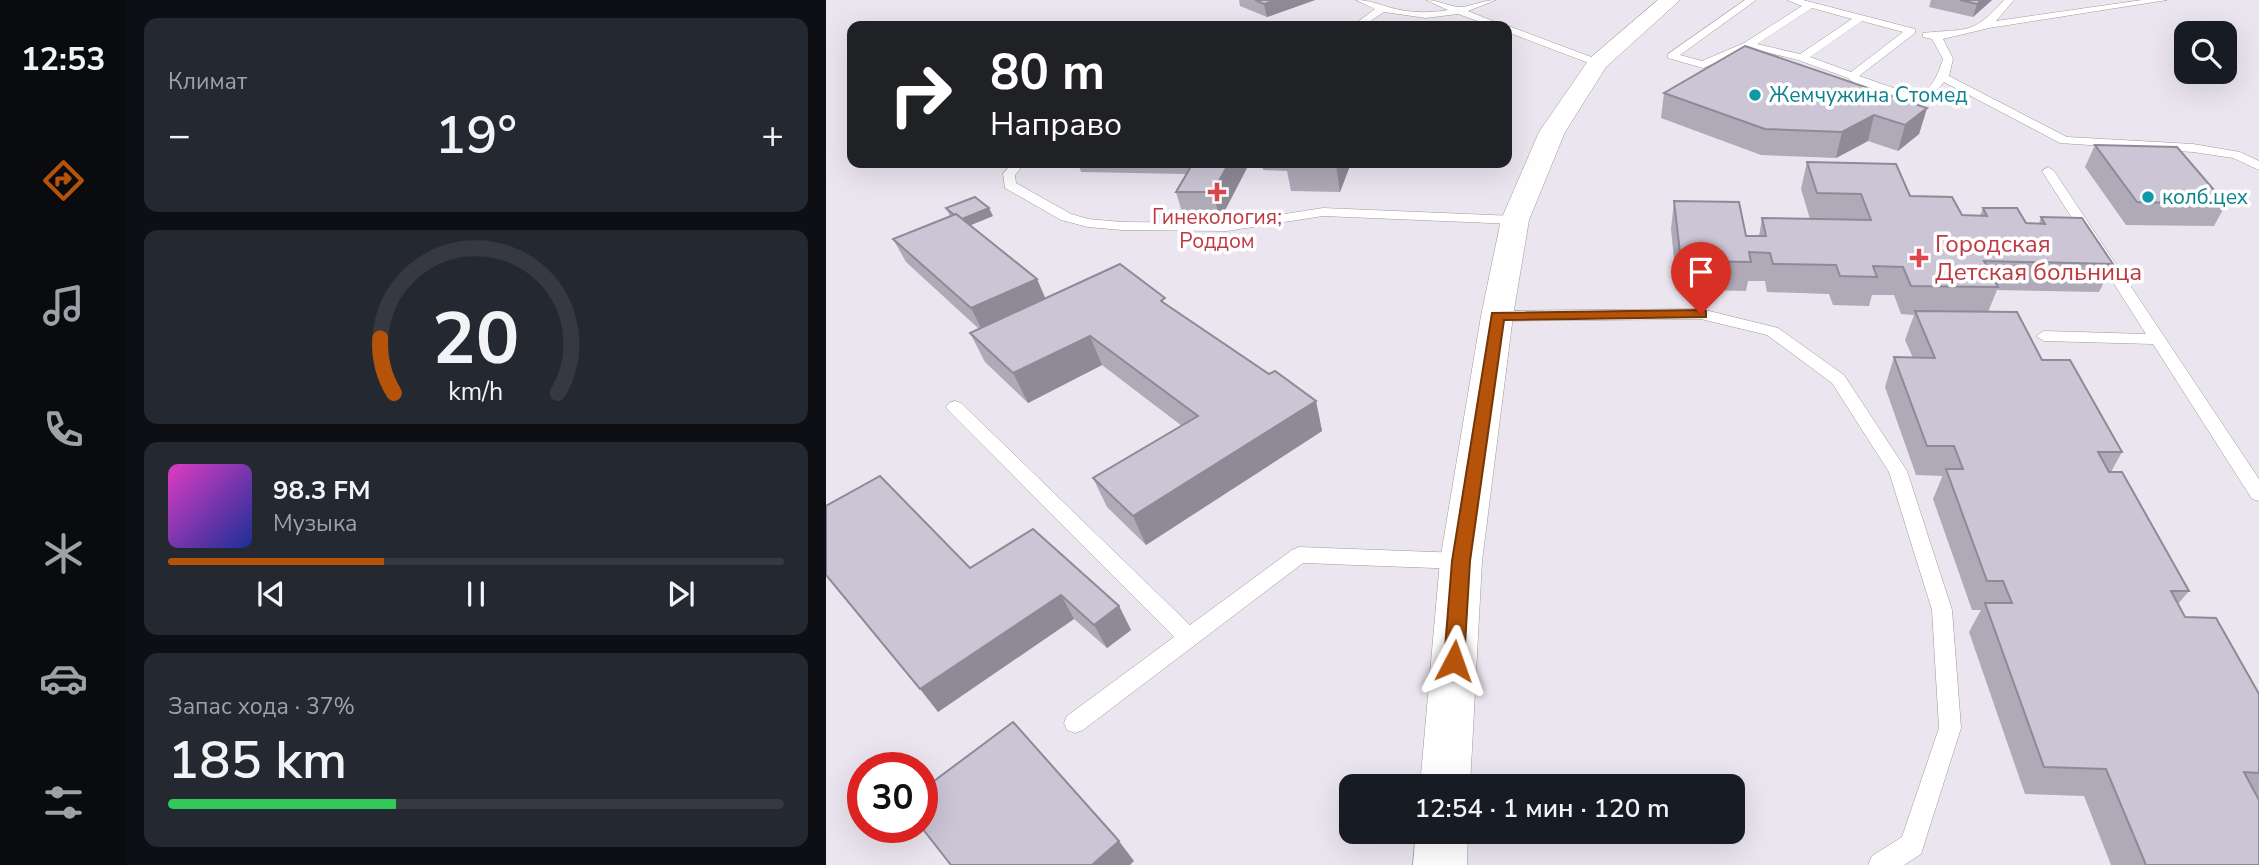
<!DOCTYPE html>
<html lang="ru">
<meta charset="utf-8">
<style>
:root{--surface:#171b24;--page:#242831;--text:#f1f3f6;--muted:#9ea1a6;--line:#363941;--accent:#b45309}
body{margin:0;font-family:"Nunito Sans",sans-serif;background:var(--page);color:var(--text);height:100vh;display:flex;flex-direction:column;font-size:26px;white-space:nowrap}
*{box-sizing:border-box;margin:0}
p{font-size:23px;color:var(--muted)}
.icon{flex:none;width:38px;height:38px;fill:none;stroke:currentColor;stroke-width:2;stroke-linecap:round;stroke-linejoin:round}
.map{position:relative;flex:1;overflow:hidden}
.drawer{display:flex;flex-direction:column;gap:18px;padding:18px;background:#0d0f14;width:700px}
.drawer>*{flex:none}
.top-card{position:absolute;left:21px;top:21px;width:665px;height:147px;border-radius:14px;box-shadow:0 7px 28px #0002;background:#202124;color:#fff;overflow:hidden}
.buttons{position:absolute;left:1348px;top:21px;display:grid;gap:14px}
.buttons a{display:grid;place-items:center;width:63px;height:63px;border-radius:14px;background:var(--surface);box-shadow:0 7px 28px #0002;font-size:35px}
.speed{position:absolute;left:21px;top:752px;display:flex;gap:14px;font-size:35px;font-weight:700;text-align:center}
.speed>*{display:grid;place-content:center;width:91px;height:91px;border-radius:50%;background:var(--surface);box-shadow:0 7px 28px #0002;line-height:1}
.speed .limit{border:10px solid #d22;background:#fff;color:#111}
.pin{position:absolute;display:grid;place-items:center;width:60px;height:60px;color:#fff;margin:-72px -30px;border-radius:50% 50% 50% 0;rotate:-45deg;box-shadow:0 0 7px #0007}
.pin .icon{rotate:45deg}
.me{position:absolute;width:77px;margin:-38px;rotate:4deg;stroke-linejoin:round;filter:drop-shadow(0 0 5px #0008)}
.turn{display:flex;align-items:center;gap:24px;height:147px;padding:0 28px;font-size:32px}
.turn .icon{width:91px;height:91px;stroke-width:2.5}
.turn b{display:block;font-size:49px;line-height:60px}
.big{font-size:52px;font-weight:600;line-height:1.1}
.drawer .widget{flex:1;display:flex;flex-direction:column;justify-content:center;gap:10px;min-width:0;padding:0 24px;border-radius:14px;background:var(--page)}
.drawer .dial{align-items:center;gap:0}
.dial svg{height:182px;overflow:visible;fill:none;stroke:var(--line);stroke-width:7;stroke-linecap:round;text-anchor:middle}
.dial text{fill:var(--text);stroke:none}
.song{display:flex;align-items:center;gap:21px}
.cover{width:84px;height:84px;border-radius:10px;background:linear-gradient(135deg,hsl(310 70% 55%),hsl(230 70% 35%))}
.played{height:7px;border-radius:4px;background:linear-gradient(90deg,var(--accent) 35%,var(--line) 35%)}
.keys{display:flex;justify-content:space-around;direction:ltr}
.heat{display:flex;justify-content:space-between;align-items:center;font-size:38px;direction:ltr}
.charge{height:10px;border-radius:5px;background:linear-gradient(90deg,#34c759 37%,var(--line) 0)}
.trip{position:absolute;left:513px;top:774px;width:406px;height:70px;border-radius:14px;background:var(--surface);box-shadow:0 7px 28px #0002;font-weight:600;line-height:70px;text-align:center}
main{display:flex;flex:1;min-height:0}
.tabs{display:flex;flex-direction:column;width:126px;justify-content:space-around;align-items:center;background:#090b0e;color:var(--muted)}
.tabs .icon{width:49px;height:49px}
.tabs .active{color:var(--accent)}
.tabs b{font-size:32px;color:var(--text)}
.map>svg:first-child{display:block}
</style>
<main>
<nav class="tabs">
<b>12:53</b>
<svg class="icon active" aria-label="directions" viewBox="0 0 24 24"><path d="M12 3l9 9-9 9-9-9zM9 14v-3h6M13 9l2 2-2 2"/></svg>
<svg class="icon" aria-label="music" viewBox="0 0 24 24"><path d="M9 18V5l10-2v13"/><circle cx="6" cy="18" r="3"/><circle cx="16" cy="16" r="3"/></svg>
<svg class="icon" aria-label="phone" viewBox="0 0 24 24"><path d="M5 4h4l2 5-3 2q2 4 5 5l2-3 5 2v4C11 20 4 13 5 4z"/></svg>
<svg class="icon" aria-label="climate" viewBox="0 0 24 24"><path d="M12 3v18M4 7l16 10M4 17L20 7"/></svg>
<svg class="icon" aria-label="car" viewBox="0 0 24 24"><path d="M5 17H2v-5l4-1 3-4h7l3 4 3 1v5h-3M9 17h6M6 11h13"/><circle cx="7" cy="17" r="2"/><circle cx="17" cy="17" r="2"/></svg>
<svg class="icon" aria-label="filters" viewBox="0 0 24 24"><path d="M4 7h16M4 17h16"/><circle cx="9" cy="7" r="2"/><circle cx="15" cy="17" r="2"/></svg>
</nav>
<section class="drawer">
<div class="widget"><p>Климат</p>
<div class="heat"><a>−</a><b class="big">19°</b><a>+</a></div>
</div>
<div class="widget dial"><svg viewBox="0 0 100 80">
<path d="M14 69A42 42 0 1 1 86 69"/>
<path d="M14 69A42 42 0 0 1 8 45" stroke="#b45309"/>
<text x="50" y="56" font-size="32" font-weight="700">20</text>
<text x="50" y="72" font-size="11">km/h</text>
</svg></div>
<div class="widget">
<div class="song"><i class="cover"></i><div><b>98.3 FM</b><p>Музыка</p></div></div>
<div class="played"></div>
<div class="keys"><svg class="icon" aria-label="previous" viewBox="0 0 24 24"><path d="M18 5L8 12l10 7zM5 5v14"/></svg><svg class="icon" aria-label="pause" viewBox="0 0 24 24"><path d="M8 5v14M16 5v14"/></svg><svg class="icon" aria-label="next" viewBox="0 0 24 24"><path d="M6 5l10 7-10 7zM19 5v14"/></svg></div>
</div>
<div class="widget"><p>Запас хода · 37%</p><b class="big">185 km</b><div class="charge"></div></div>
</section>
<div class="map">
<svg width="1433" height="865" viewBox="0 0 1433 865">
<rect width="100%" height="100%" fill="#ebe5ef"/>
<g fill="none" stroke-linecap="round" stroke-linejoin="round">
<!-- service casing -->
<g stroke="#9b9b9b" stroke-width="1">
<g id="service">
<path d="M 530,0 C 545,0 556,6 570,9 C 587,13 605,13 622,10 L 600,0 C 612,0 624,7 635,7 C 647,6 657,0 670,0 L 642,11 L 679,26 L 666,26 L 632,14 L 600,18 L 558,12 L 537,26 L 526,26 L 549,9 Z"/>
<path d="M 919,0 L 930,0 L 854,55 L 876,61 L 918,43 L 976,6 L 961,0 L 977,0 L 1089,29 L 1089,33 L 1033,76 L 1088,95 C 1106,92 1112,74 1117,59 L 1106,39 L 1097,37 L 1097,33 C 1141,28 1146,36 1178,0 L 1188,0 L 1170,21 L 1316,0 L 1341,0 L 1163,28 L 1117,39 L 1127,59 L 1123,76 L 1241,137 L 1367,144 L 1414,152 L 1433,161 L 1433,170 L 1407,158 L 1367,152 L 1234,143 L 1118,82 L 1104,98 L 1088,101 L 1029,84 L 1022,78 L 972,60 L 923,48 L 877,68 L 842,58 L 842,54 ZM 986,8 L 1026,19 L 974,54 L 931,44 ZM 1036,21 L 1077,32 L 1025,72 L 984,57 Z"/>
<path d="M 680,26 L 685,27 L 776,61 L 777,63 L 768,65 L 681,32 Z"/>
<path d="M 186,163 L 199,163 L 189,175 L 190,183 L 245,214 L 262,219 L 296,222 L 401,223 L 497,208 L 689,216 L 696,220 L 689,224 L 497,216 L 401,231 L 296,230 L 262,227 L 235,220 L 179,188 L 177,174 Z"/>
<path d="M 1222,167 L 1228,171 L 1433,479 L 1433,501 L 1426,499 L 1327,344 L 1218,341 L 1210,336 L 1218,331 L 1320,334 L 1216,171 Z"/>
<path d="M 875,309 L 952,328 L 1018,375 L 1081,471 L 1126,610 L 1135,728 L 1095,854 L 1078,865 L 1042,865 L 1046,856 L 1076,837 L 1113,728 L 1106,610 L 1063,472 L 1006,383 L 941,335 L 875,319 L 671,321 L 663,316 L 671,311 Z"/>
<path d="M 129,401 L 135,403 L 364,625 L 466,550 L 473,547 L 635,553 L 642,555 L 645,561 L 642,567 L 635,569 L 477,563 L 257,730 L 249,733 L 241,730 L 238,723 L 241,716 L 348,637 L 123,411 L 120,407 L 123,403 Z"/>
</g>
</g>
<!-- minor casing -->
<g stroke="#9b9b9b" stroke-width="1">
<g id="minor">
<path d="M 832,0 L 854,0 L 780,67 L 739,132 L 703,220 L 687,316 L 656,561 L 644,786 L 594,786 L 614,561 L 655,316 L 675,220 L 713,132 L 764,58 Z"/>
<path d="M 590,831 L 642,831 L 641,865 L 587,865 Z"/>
</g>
</g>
<!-- service -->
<use href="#service" fill="#fff" fill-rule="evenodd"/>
<!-- minor -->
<use href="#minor" fill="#fff" fill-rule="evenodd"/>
</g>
<!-- wall -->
<g fill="#afa9b8">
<path d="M 413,0 L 489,0 L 441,17 L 414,6 Z"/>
<path d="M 1105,0 L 1166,0 L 1147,17 L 1103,7 Z"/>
<path d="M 838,93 L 1101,108 L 1093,134 L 1072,151 L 1042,141 L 1010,158 L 935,155 L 835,118 Z"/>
<path d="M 1269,145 L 1400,204 L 1388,226 L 1300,225 L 1259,167 Z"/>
<path d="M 981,162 L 1084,196 L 1136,215 L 1154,216 L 1157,208 L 1200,223 L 1213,224 L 1215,217 L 1287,264 L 1273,292 L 1171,290 L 1162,312 L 1216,360 L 1296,452 L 1285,472 L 1363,591 L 1352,604 L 1359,617 L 1433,694 L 1433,865 L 1285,865 L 1258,796 L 1199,794 L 1143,632 L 1155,610 L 1146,610 L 1107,499 L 1116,477 L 1116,476 L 1090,475 L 1059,387 L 1068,357 L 1087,358 L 1079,340 L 1088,315 L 1075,314 L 1068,295 L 1046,295 L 1043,306 L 1007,305 L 1003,294 L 941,292 L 939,281 L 922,281 L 920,291 L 851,289 L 845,229 L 848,201 L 920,236 L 933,236 L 936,218 L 984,219 L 975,189 Z"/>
<path d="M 252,163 L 525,163 L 514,192 L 465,191 L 461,171 L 437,170 L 436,164 L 423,164 L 394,220 L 358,219 L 350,192 L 360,174 L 255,172 Z"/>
<path d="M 120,208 L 167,216 L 144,225 L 211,279 L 219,298 L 341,305 L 443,374 L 490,401 L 496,431 L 320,545 L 281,507 L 267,478 L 356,426 L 276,365 L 202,403 L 159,362 L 144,333 L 153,329 L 80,262 L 67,239 L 124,216 Z"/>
<path d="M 144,568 L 293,606 L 305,630 L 281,648 L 248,619 L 112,712 Z"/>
</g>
<!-- shaded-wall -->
<g fill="#8e8a96">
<path d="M 449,0 L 489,0 L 441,17 L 438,4 Z"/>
<path d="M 1156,0 L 1166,0 L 1147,17 L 1151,4 Z"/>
<path d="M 1101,108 L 1093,134 L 1072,151 L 1079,125 Z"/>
<path d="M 1048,115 L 1042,141 L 1010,158 L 1016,132 Z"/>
<path d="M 403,163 L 423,163 L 423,164 L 394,220 L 387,192 Z"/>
<path d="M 511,163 L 525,163 L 514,192 L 510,165 Z"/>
<path d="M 163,208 L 167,216 L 138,228 L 134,220 Z"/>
<path d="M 211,279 L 221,302 L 157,332 L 145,308 Z"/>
<path d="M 264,336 L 276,365 L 202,403 L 187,373 Z"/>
<path d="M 490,401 L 496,431 L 320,545 L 307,516 Z"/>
<path d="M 235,595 L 248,619 L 112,712 L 94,689 Z"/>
<path d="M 293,606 L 305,630 L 281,648 L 268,625 Z"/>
<path d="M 293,841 L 308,861 L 304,865 L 266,865 Z"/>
</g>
<!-- building -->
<g fill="#cbc5d6" stroke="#8e8a96" stroke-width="2">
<path d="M 429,0 L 449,0 L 438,4 Z"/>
<path d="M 1134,0 L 1156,0 L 1151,4 Z"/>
<path d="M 919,46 L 1101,108 L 1079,125 L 1048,115 L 1016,132 L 939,129 L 838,93 Z"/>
<path d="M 1269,145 L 1351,147 L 1400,204 L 1311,202 Z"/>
<path d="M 981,162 L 1070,164 L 1084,196 L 1126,197 L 1136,215 L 1161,216 L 1157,208 L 1191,208 L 1200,223 L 1219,224 L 1215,217 L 1256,218 L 1287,264 L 1158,261 L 1172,287 L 1085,286 L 1077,267 L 1047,266 L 1051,277 L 1014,276 L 1010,265 L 947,264 L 944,253 L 923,252 L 925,262 L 855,261 L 848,201 L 913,202 L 920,236 L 940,236 L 936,218 L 1045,220 L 1035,194 L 991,193 Z"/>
<path d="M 367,163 L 403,163 L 387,192 L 350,192 Z"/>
<path d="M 460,163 L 511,163 L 510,165 L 460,164 Z"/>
<path d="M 149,197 L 163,208 L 136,219 L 130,214 L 128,215 L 120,208 Z"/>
<path d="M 130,214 L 211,279 L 145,308 L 67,239 Z"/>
<path d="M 294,264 L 339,298 L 335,301 L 443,374 L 449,371 L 490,401 L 307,516 L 267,478 L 372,416 L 264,336 L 187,373 L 144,333 Z"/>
<path d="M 1089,311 L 1191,312 L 1216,360 L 1244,360 L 1296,452 L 1272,452 L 1283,472 L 1296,472 L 1363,591 L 1345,591 L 1359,617 L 1390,618 L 1433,694 L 1433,773 L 1418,772 L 1433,800 L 1433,865 L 1320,865 L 1280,769 L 1218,767 L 1159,603 L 1186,603 L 1177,581 L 1161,581 L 1120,469 L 1137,469 L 1128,446 L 1101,446 L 1068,357 L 1109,358 Z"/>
<path d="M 54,476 L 144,568 L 207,529 L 293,606 L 268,625 L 235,595 L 94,689 L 0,575 L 0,506 Z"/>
<path d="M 187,722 L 293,841 L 266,865 L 125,865 L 96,828 L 96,790 Z"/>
</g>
<!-- route -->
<path fill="#b45309" stroke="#753606" stroke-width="2" d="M 875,310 L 880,311 L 880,317 L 678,320 L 644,561 L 638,661 L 635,667 L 628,669 L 621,667 L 618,661 L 626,561 L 666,313 Z"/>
<!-- markers -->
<g fill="#0f9aa8" stroke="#fff" stroke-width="2.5">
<circle cx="929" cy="95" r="7"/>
<circle cx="1322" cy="197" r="7"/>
</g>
<g fill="#e0444e" stroke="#fff" stroke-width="2.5">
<path d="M387.5 181.5h7v7h7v7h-7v7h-7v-7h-7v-7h7z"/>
<path d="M1089.5 247.5h7v7h7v7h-7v7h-7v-7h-7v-7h7z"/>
</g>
<g text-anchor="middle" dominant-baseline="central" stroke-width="7" stroke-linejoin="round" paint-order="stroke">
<!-- far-culture labels -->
<g font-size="21" fill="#0d838f" stroke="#fff" text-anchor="start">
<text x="943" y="95">Жемчужина Стомед</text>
<text x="1336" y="197">колб.цех</text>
</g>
<!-- far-health labels -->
<g font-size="21" fill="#be3a42" stroke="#fff">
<text x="391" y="217">Гинекология;<tspan x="391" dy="24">Роддом</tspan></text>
</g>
<!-- health labels -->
<g font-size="24" fill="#be3a42" stroke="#fff" text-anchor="start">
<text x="1109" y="244">Городская<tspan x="1109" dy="28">Детская больница</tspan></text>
</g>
</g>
</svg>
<div class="buttons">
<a><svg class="icon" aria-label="search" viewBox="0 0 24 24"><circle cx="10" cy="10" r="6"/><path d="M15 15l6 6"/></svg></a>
</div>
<div class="speed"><div class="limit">30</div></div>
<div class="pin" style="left:875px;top:314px;background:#d93025"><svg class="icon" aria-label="arrive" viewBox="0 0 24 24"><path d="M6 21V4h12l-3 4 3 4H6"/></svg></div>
<svg class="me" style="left:628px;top:661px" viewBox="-20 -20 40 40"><path d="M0-17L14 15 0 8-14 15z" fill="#b45309" stroke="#fff" stroke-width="4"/></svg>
<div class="trip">12:54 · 1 мин · 120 m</div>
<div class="top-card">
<div class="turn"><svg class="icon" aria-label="right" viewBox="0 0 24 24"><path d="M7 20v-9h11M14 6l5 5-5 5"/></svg><div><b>80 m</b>Направо</div></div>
</div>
</div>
</main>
